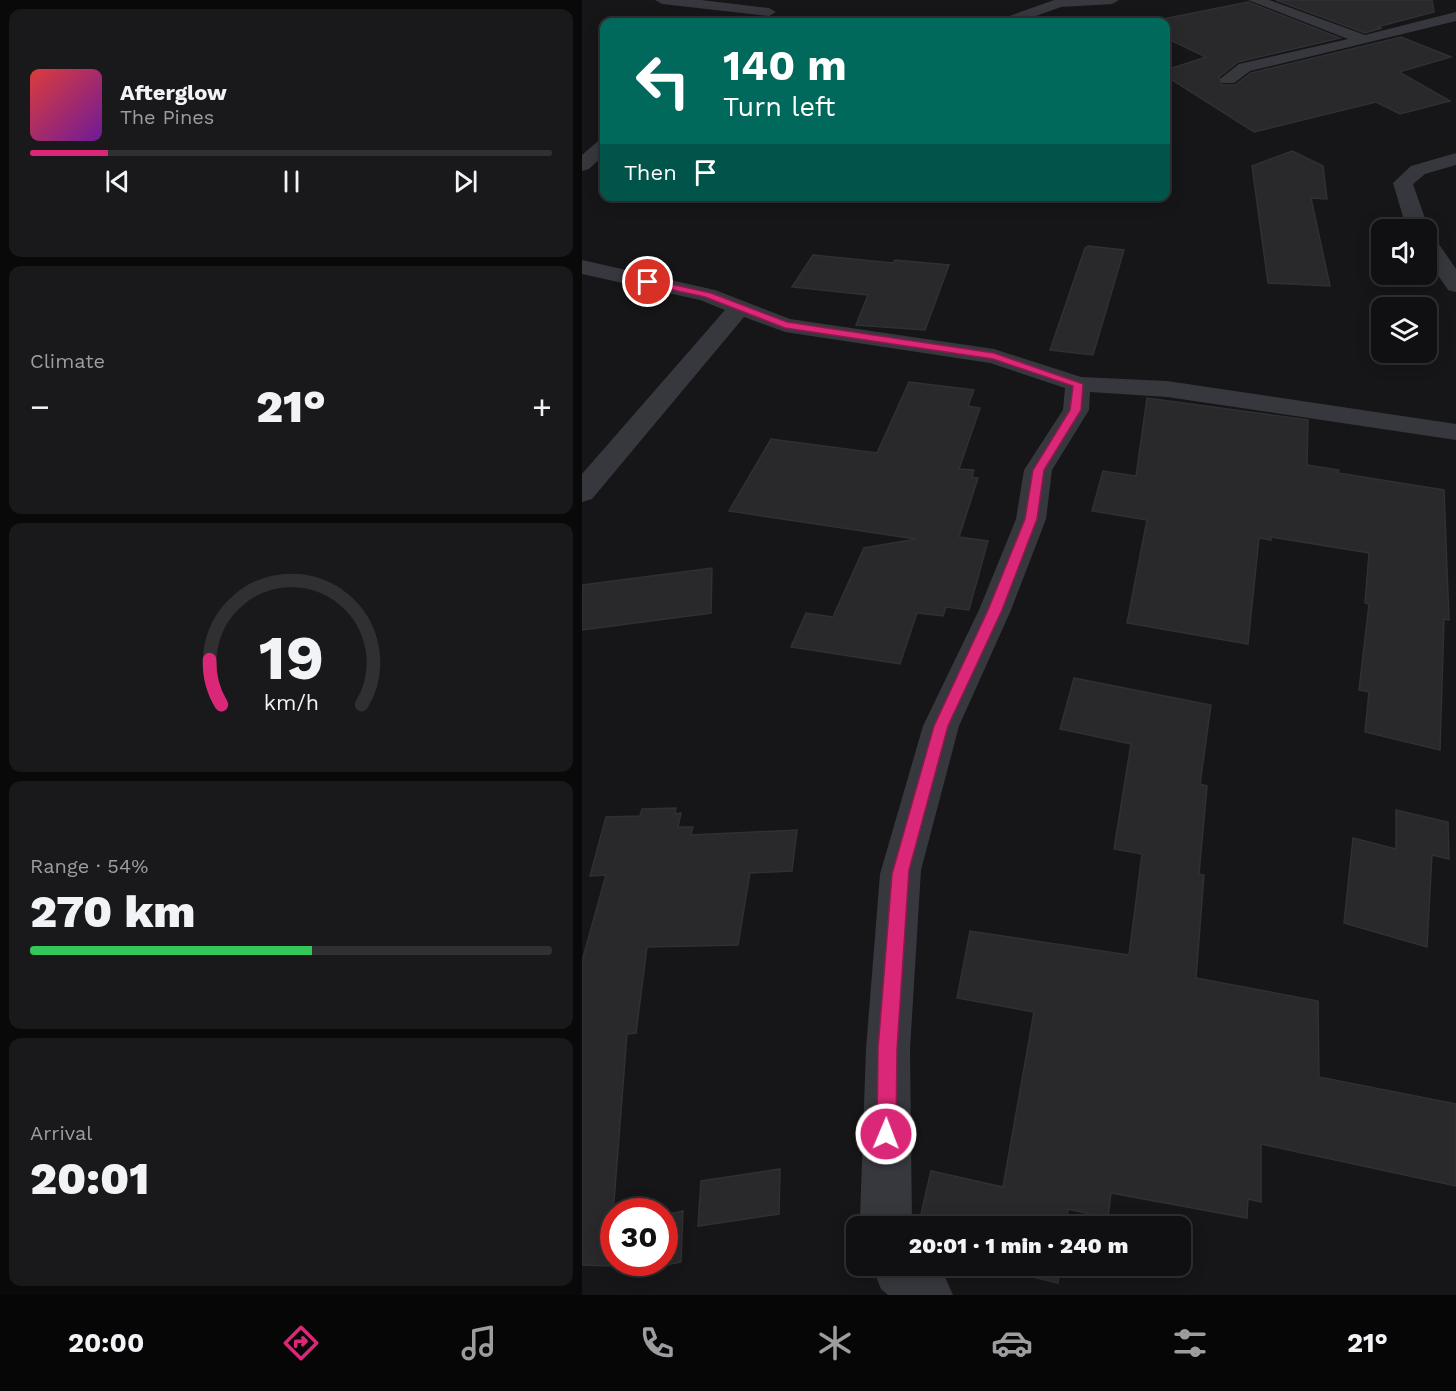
<!DOCTYPE html>
<meta charset="utf-8">
<style>
:root{--surface:#101012;--page:#19191b;--text:#f1f3f6;--muted:#9c9d9f;--line:#303032;--accent:#db2777}
body{margin:0;font-family:"Work Sans",sans-serif;background:var(--page);color:var(--text);height:100vh;display:flex;flex-direction:column;font-size:22px;white-space:nowrap}
*{box-sizing:border-box;margin:0}
p{font-size:20px;color:var(--muted)}
.icon{flex:none;width:33px;height:33px;fill:none;stroke:currentColor;stroke-width:2;stroke-linecap:round;stroke-linejoin:round}
.map{position:relative;flex:1;overflow:hidden}
.sheet{display:flex;flex-direction:column;gap:9px;padding:9px;background:#09090a;width:582px}
.sheet>*{flex:none}
.hud{position:absolute;left:18px;top:18px;width:570px;height:183px;border-radius:12px;box-shadow:0 3px 15px #0003,0 0 0 2px var(--line);background:#00695c;color:#fff;overflow:hidden}
.controls{position:absolute;left:789px;top:219px;display:grid;gap:12px}
.controls a{display:grid;place-items:center;width:66px;height:66px;border-radius:12px;background:var(--surface);box-shadow:0 3px 15px #0003,0 0 0 2px var(--line);font-size:30px}
.speed{position:absolute;left:18px;top:1198px;display:flex;gap:12px;font-size:30px;font-weight:700;text-align:center}
.speed>*{display:grid;place-content:center;width:78px;height:78px;border-radius:50%;background:var(--surface);box-shadow:0 3px 15px #0003,0 0 0 2px var(--line);line-height:1}
.speed .limit{border:9px solid #d22;background:#fff;color:#111}
.pin{position:absolute;display:grid;place-items:center;width:51px;height:51px;color:#fff;margin:-26px;border:3px solid #fff;border-radius:50%;box-shadow:0 2px 6px #0007}
.me{position:absolute;width:66px;margin:-33px;rotate:1deg;stroke-linejoin:round;filter:drop-shadow(0 0 4px #0008)}
.turn{display:flex;align-items:center;gap:21px;height:126px;padding:0 24px;font-size:27px}
.turn .icon{width:78px;height:78px;stroke-width:2.5}
.turn b{display:block;font-size:42px;line-height:51px}
.then{display:flex;align-items:center;height:57px;padding:0 24px;background:#0003;gap:12px;font-size:22px}
.big{font-size:45px;font-weight:800;line-height:1.1}
.sheet .widget{flex:1;display:flex;flex-direction:column;justify-content:center;gap:9px;min-width:0;padding:0 21px;border-radius:12px;background:var(--page)}
.sheet .dial{align-items:center;gap:0}
.dial svg{height:156px;overflow:visible;fill:none;stroke:var(--line);stroke-width:7;stroke-linecap:round;text-anchor:middle}
.dial text{fill:var(--text);stroke:none}
.song{display:flex;align-items:center;gap:18px}
.cover{width:72px;height:72px;border-radius:9px;background:linear-gradient(135deg,hsl(0 70% 55%),hsl(280 70% 35%))}
.played{height:6px;border-radius:3px;background:linear-gradient(90deg,var(--accent) 15%,var(--line) 15%)}
.keys{display:flex;justify-content:space-around;direction:ltr}
.heat{display:flex;justify-content:space-between;align-items:center;font-size:33px;direction:ltr}
.charge{height:9px;border-radius:4px;background:linear-gradient(90deg,#34c759 54%,var(--line) 0)}
.trip{position:absolute;left:264px;top:1216px;width:345px;height:60px;border-radius:12px;background:var(--surface);box-shadow:0 3px 15px #0003,0 0 0 2px var(--line);font-weight:800;line-height:60px;text-align:center}
.tab-bar{display:flex;height:96px;justify-content:space-around;align-items:center;background:#060607;color:var(--muted)}
.tab-bar .icon{width:42px;height:42px}
.tab-bar .on{color:var(--accent)}
.tab-bar b{font-size:27px;color:var(--text)}
main{display:flex;flex:1;min-height:0}
.map>svg:first-child{display:block}
</style>
<main>
<section class="sheet">
<div class="widget">
<div class="song"><i class="cover"></i><div><b>Afterglow</b><p>The Pines</p></div></div>
<div class="played"></div>
<div class="keys"><svg class="icon" aria-label="previous" viewBox="0 0 24 24"><path d="M18 5L8 12l10 7zM5 5v14"/></svg><svg class="icon" aria-label="pause" viewBox="0 0 24 24"><path d="M8 5v14M16 5v14"/></svg><svg class="icon" aria-label="next" viewBox="0 0 24 24"><path d="M6 5l10 7-10 7zM19 5v14"/></svg></div>
</div>
<div class="widget"><p>Climate</p>
<div class="heat"><a>−</a><b class="big">21°</b><a>+</a></div>
</div>
<div class="widget dial"><svg viewBox="0 0 100 80">
<path d="M14 69A42 42 0 1 1 86 69"/>
<path d="M14 69A42 42 0 0 1 8 46" stroke="#db2777"/>
<text x="50" y="56" font-size="32" font-weight="700">19</text>
<text x="50" y="72" font-size="11">km/h</text>
</svg></div>
<div class="widget"><p>Range · 54%</p><b class="big">270 km</b><div class="charge"></div></div>
<div class="widget"><p>Arrival</p><b class="big">20:01</b></div>
</section>
<div class="map">
<svg width="874" height="1295" viewBox="0 0 874 1295">
<rect width="100%" height="100%" fill="#161618"/>
<!-- building -->
<g fill="#29292c" stroke="#303034" stroke-width="1.5">
<path d="M 694,0 L 850,0 L 852,12 L 795,27 L 800,28 L 783,33 Z"/>
<path d="M 666,2 L 758,38 L 656,62 L 637,77 L 640,85 L 653,85 L 669,73 L 819,37 L 869,57 L 817,72 L 868,101 L 818,114 L 794,102 L 672,132 L 584,76 L 584,70 L 624,57 L 584,38 L 584,22 L 566,22 Z"/>
<path d="M 710,151 L 741,166 L 745,199 L 729,198 L 748,286 L 686,283 L 670,166 Z"/>
<path d="M 506,246 L 542,250 L 511,355 L 468,350 L 503,248 Z"/>
<path d="M 231,255 L 311,263 L 313,260 L 367,265 L 343,330 L 274,325 L 286,295 L 210,287 Z"/>
<path d="M 327,382 L 392,390 L 386,406 L 398,408 L 377,469 L 392,470 L 390,477 L 396,478 L 377,537 L 406,541 L 387,610 L 364,607 L 361,616 L 335,613 L 318,664 L 209,647 L 224,613 L 251,617 L 282,548 L 334,539 L 147,511 L 189,439 L 295,453 Z"/>
<path d="M 565,398 L 726,420 L 725,465 L 757,470 L 756,473 L 862,490 L 867,620 L 862,619 L 858,750 L 783,732 L 787,692 L 777,690 L 787,604 L 783,603 L 787,553 L 689,537 L 689,540 L 677,538 L 666,644 L 545,623 L 565,520 L 510,511 L 521,471 L 554,476 Z"/>
<path d="M 130,568 L 129,613 L 0,630 L 0,585 Z"/>
<path d="M 492,678 L 629,705 L 618,784 L 625,786 L 617,874 L 622,875 L 614,978 L 736,1001 L 737,1077 L 874,1104 L 874,1186 L 679,1144 L 679,1202 L 666,1199 L 665,1218 L 529,1193 L 526,1218 L 486,1209 L 484,1227 L 336,1227 L 349,1171 L 421,1187 L 452,1012 L 375,998 L 388,931 L 547,955 L 560,854 L 532,849 L 549,744 L 478,729 Z"/>
<path d="M 94,808 L 93,814 L 99,813 L 96,827 L 111,827 L 109,835 L 215,830 L 210,871 L 168,873 L 156,945 L 65,947 L 54,1033 L 45,1034 L 27,1266 L 0,1265 L 0,961 L 24,875 L 8,876 L 24,817 L 58,816 L 60,809 Z"/>
<path d="M 814,810 L 866,822 L 867,859 L 850,855 L 845,947 L 762,923 L 771,838 L 814,849 Z"/>
<path d="M 198,1169 L 197,1214 L 116,1226 L 119,1181 Z"/>
<path d="M 101,1211 L 99,1262 L 56,1271 L 56,1263 L 82,1263 L 82,1215 Z"/>
<path d="M 404,1266 L 478,1266 L 476,1283 Z"/>
</g>
<g fill="none" stroke-linecap="round" stroke-linejoin="round">
<!-- minor -->
<g fill="#37383d" fill-rule="evenodd">
<path d="M 73,0 L 119,0 L 187,8 L 194,12 L 187,16 L 80,4 Z"/>
<path d="M 472,0 L 537,0 L 530,4 L 479,7 L 437,22 L 416,22 L 419,19 Z"/>
<path d="M 666,0 L 687,0 L 783,35 L 874,12 L 874,21 L 668,71 L 652,83 L 640,83 L 638,79 L 657,64 L 766,39 Z"/>
<path d="M 22,140 L 22,155 L 7,169 L 0,171 L 0,155 L 15,142 Z"/>
<path d="M 874,153 L 874,165 L 843,174 L 831,184 L 847,230 L 844,233 L 844,230 L 825,230 L 811,183 L 829,166 Z"/>
<path d="M 844,236 L 852,237 L 874,269 L 874,292 L 866,290 L 844,258 Z"/>
<path d="M 0,260 L 133,290 L 208,319 L 412,349 L 499,377 L 585,381 L 874,424 L 874,440 L 585,397 L 508,392 L 507,410 L 470,470 L 464,519 L 429,610 L 377,726 L 339,870 L 328,1049 L 330,1227 L 280,1227 L 278,1218 L 284,1049 L 298,874 L 341,726 L 397,610 L 434,519 L 442,470 L 481,410 L 483,388 L 408,363 L 203,332 L 162,317 L 10,499 L 0,502 L 0,474 L 143,310 L 118,300 L 0,274 Z"/>
<path d="M 290,1266 L 350,1266 L 363,1277 L 371,1295 L 306,1295 L 299,1289 Z"/>
</g>
</g>
<!-- route -->
<path fill="#db2777" stroke="#8e194d" stroke-width="1.5" d="M 66,279 L 129,293 L 205,322 L 412,353 L 501,384 L 499,410 L 462,470 L 455,519 L 420,610 L 366,726 L 327,870 L 315,1049 L 314,1134 L 311,1141 L 304,1144 L 297,1141 L 295,1134 L 296,1049 L 310,874 L 352,726 L 406,610 L 443,519 L 451,470 L 488,410 L 491,386 L 411,359 L 203,328 L 123,297 L 63,284 L 63,280 Z"/>
</svg>
<div class="controls">
<a><svg class="icon" aria-label="sound" viewBox="0 0 24 24"><path d="M4 9h4l5-4v14l-5-4H4zM17 9q2 3 0 6"/></svg></a>
<a><svg class="icon" aria-label="layers" viewBox="0 0 24 24"><path d="M12 4l9 5-9 5-9-5zM3 14l9 5 9-5"/></svg></a>
</div>
<div class="speed"><div class="limit">30</div></div>
<div class="pin" style="left:66px;top:282px;background:#d93025"><svg class="icon" aria-label="arrive" viewBox="0 0 24 24"><path d="M6 21V4h12l-3 4 3 4H6"/></svg></div>
<svg class="me" style="left:304px;top:1134px" viewBox="-20 -20 40 40"><circle r="17" fill="#db2777" stroke="#fff" stroke-width="3"/><path d="M0-11L8 9 0 5-8 9z" fill="#fff"/></svg>
<div class="trip">20:01 · 1 min · 240 m</div>
<div class="hud">
<div class="turn"><svg class="icon" aria-label="left" viewBox="0 0 24 24"><path d="M17 20v-9H6M10 6l-5 5 5 5"/></svg><div><b>140 m</b>Turn left</div></div>
<div class="then">Then<svg class="icon" aria-label="arrive" viewBox="0 0 24 24"><path d="M6 21V4h12l-3 4 3 4H6"/></svg></div>
</div>
</div>
</main>
<nav class="tab-bar">
<b>20:00</b>
<svg class="icon on" aria-label="directions" viewBox="0 0 24 24"><path d="M12 3l9 9-9 9-9-9zM9 14v-3h6M13 9l2 2-2 2"/></svg>
<svg class="icon" aria-label="music" viewBox="0 0 24 24"><path d="M9 18V5l10-2v13"/><circle cx="6" cy="18" r="3"/><circle cx="16" cy="16" r="3"/></svg>
<svg class="icon" aria-label="phone" viewBox="0 0 24 24"><path d="M5 4h4l2 5-3 2q2 4 5 5l2-3 5 2v4C11 20 4 13 5 4z"/></svg>
<svg class="icon" aria-label="climate" viewBox="0 0 24 24"><path d="M12 3v18M4 7l16 10M4 17L20 7"/></svg>
<svg class="icon" aria-label="car" viewBox="0 0 24 24"><path d="M5 17H2v-5l4-1 3-4h7l3 4 3 1v5h-3M9 17h6M6 11h13"/><circle cx="7" cy="17" r="2"/><circle cx="17" cy="17" r="2"/></svg>
<svg class="icon" aria-label="filters" viewBox="0 0 24 24"><path d="M4 7h16M4 17h16"/><circle cx="9" cy="7" r="2"/><circle cx="15" cy="17" r="2"/></svg>
<b>21°</b>
</nav>
